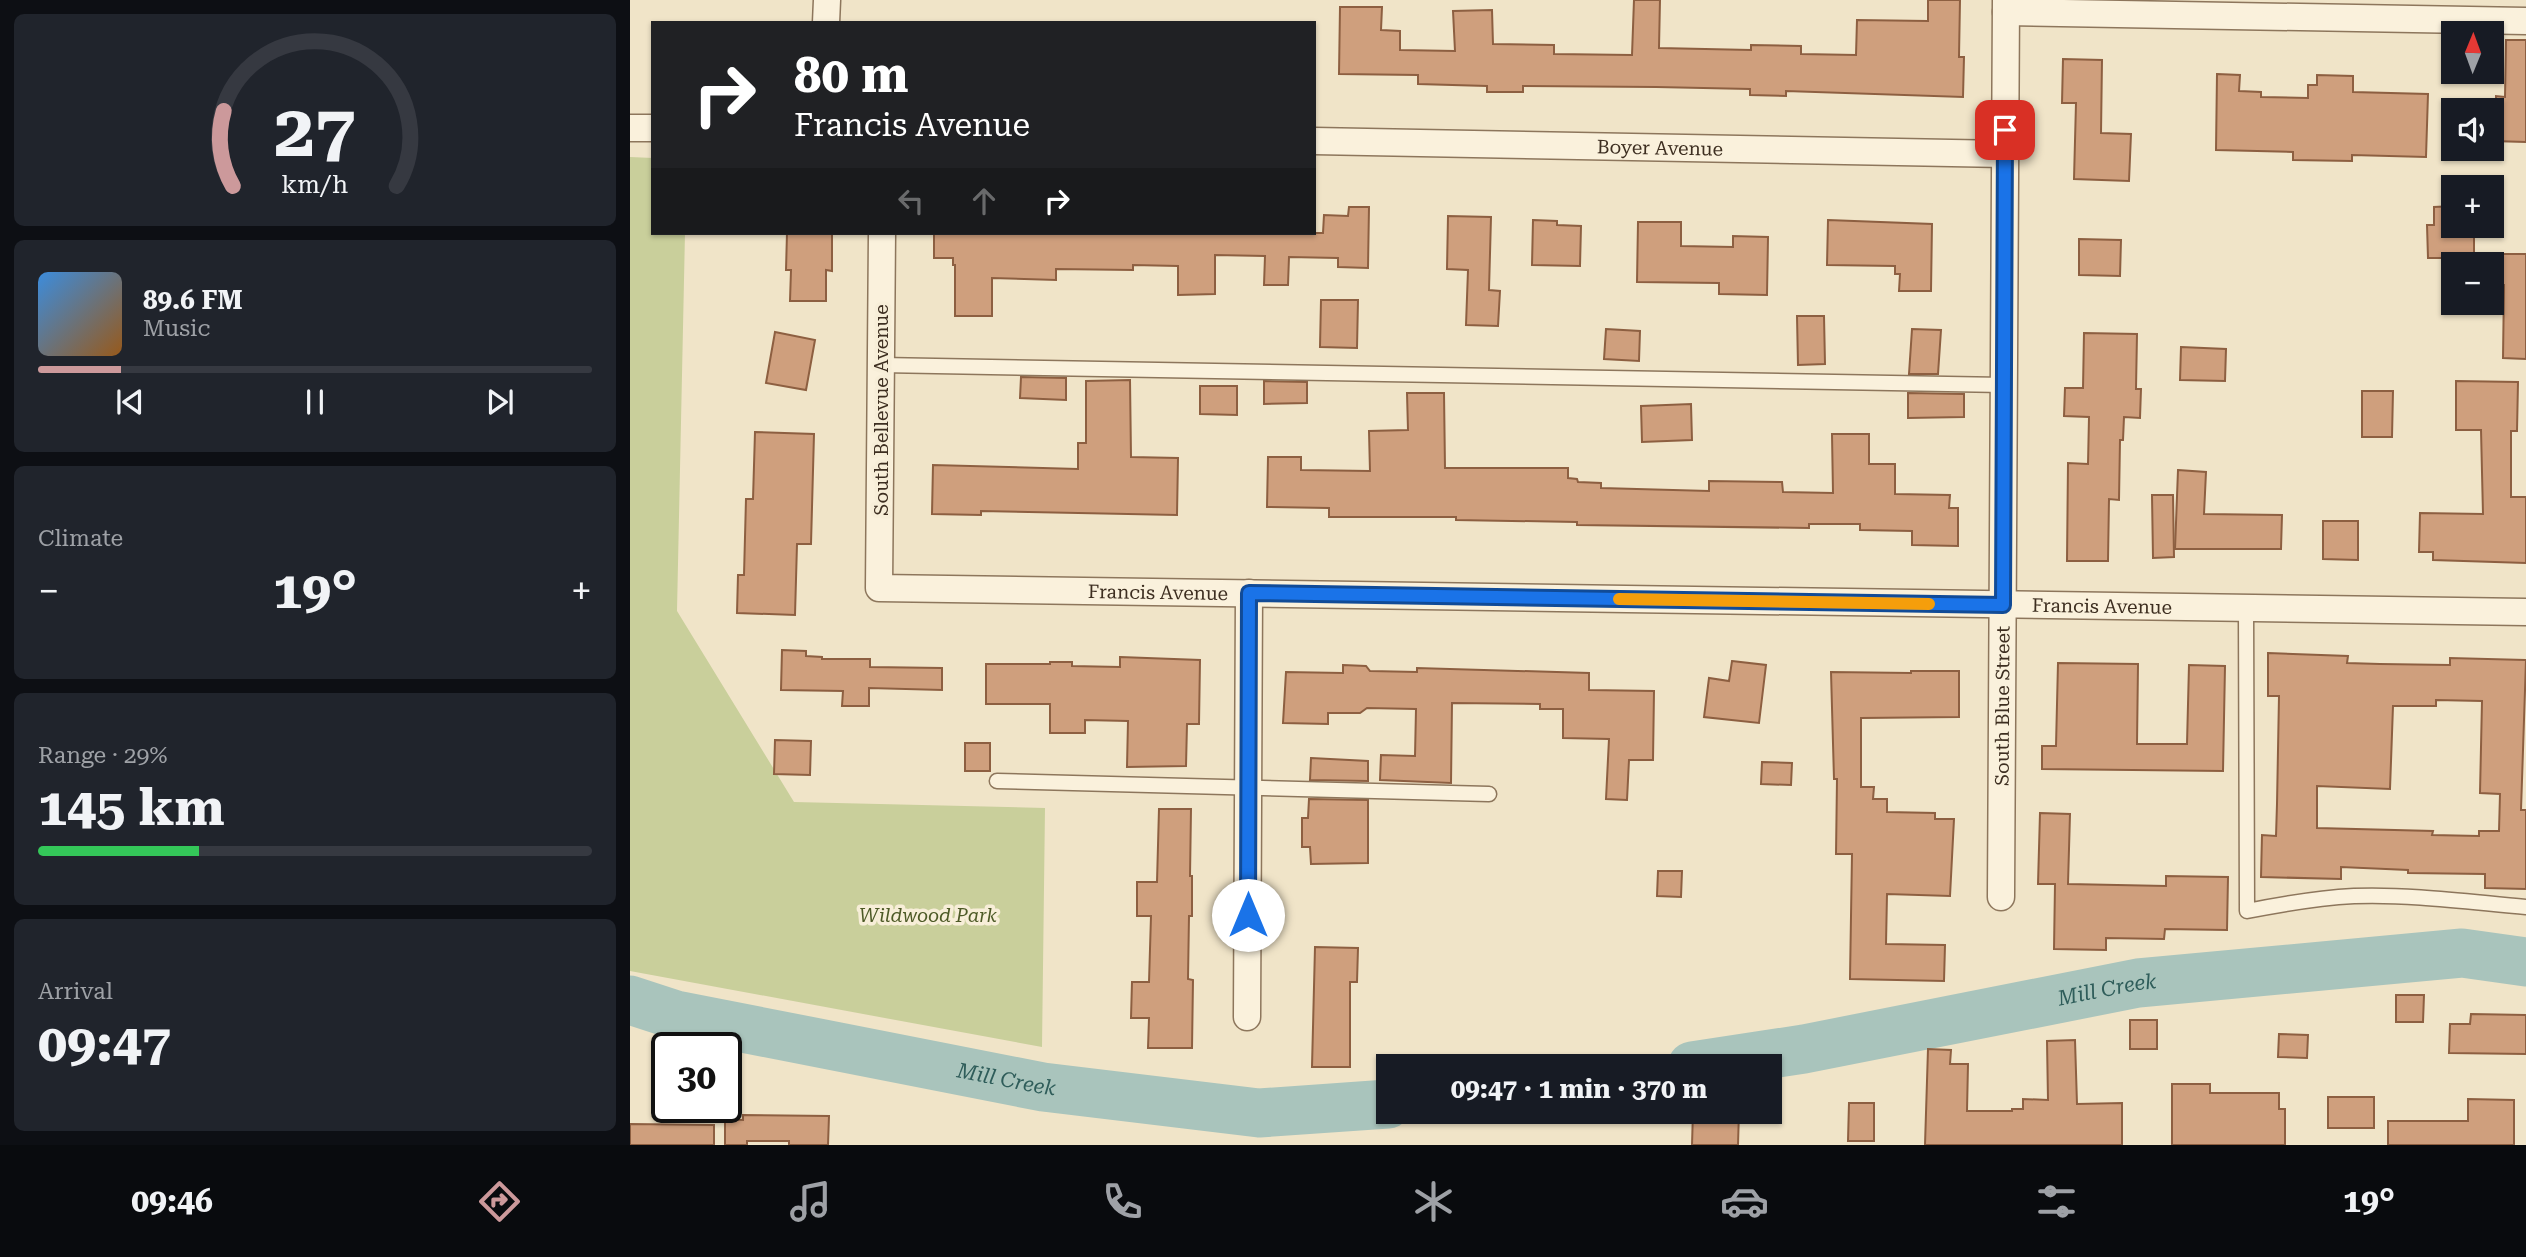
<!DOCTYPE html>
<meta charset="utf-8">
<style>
:root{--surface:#171b24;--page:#20242c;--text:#f1f3f6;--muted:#9ea1a6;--line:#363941;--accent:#cc999b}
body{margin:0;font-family:"Roboto Serif",serif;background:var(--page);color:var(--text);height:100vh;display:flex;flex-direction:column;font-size:26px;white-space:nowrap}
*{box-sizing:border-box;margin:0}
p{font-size:23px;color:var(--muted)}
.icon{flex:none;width:38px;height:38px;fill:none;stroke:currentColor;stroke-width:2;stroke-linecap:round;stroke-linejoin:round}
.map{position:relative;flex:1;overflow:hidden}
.drawer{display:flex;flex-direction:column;gap:14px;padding:14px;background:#0d0f14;width:630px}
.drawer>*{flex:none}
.guide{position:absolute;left:21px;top:21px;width:665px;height:214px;border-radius:0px;box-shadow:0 2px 5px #0004;background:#202124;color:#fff;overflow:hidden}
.needle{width:46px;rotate:1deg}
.tools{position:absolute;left:1811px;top:21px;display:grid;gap:14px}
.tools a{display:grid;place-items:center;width:63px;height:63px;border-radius:0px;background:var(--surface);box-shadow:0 2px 5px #0004;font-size:35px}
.speed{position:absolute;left:21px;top:1032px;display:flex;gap:14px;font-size:35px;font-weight:700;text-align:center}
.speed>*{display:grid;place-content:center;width:91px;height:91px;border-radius:50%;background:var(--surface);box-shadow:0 2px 5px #0004;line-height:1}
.speed .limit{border:4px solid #111;border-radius:10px;background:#fff;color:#111}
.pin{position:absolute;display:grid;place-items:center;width:60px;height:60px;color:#fff;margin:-30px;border-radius:14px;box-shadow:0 4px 10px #0006}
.me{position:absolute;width:77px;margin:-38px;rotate:0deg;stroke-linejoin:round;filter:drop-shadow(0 0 5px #0008)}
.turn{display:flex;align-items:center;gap:24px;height:147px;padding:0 28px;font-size:32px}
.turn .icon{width:91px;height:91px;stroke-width:2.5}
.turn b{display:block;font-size:49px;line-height:60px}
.lanes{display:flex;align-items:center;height:66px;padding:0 28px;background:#0003;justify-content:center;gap:35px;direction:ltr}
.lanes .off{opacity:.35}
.big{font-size:52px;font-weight:700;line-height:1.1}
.drawer .tile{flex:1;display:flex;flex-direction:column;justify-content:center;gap:10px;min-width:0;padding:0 24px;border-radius:10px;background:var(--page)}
.drawer .dial{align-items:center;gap:0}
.dial svg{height:182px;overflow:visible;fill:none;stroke:var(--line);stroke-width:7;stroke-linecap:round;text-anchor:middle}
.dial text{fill:var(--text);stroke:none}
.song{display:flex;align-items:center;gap:21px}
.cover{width:84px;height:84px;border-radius:10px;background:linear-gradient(135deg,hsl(210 70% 55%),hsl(30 70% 35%))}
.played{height:7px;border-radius:4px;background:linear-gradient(90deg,var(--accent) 15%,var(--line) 15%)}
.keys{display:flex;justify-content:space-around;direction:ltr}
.heat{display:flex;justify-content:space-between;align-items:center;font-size:38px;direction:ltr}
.charge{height:10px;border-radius:5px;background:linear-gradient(90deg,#34c759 29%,var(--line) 0)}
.trip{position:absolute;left:746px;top:1054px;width:406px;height:70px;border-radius:0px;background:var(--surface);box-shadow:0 2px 5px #0004;font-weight:700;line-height:70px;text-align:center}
.menu{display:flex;height:112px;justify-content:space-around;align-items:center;background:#090b0e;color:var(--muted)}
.menu .icon{width:49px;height:49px}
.menu .selected{color:var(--accent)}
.menu b{font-size:32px;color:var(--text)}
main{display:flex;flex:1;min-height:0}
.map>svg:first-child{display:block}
</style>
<main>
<section class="drawer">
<div class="tile dial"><svg viewBox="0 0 100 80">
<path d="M14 69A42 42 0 1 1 86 69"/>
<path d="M14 69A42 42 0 0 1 10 36" stroke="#cc999b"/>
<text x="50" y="56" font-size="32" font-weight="700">27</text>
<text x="50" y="72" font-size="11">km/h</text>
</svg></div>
<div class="tile">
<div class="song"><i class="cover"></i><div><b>89.6 FM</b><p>Music</p></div></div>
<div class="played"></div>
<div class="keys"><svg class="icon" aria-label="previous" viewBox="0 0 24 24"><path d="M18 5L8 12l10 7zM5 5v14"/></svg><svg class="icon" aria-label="pause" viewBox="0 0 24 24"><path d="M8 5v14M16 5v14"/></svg><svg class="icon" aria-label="next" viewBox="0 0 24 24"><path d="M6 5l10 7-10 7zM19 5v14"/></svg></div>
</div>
<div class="tile"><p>Climate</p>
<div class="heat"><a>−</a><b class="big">19°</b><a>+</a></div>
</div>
<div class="tile"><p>Range · 29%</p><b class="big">145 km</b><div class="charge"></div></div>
<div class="tile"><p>Arrival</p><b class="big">09:47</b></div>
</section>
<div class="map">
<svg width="1896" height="1145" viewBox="0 0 1896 1145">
<rect width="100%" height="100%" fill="#f0e4c8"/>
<!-- green -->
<path fill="#c9cf9b" d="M 0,157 L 23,158 L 23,233 L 55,233 L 47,611 L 164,802 L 415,808 L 412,1047 L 0,971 Z"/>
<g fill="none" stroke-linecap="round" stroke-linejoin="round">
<!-- river -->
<g stroke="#a9c4bc" stroke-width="49">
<path id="s1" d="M 0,1000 L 46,1015 L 413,1087 L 629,1113 L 758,1104"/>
<path id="s2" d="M 1062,1066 L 1174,1049 L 1508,983 L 1832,953 L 1896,962"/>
</g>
</g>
<!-- building -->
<g fill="#cf9f7d" stroke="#8d5f41" stroke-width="2" fill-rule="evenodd">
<path d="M 1004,0 L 1030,0 L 1029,48 L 1121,50 L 1121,45 L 1171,46 L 1171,54 L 1226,55 L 1227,20 L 1298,21 L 1298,0 L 1330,0 L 1329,57 L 1334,57 L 1333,97 L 1156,91 L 1156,96 L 1120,95 L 1120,89 L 1026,87 L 893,86 L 893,92 L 857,92 L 857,86 L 788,84 L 788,75 L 709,74 L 710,7 L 752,7 L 751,30 L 770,31 L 770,50 L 825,51 L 823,11 L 862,10 L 863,44 L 924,45 L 924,54 L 1002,55 Z"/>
<path d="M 1876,40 L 1896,40 L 1896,142 L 1862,141 L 1862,108 L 1866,108 L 1866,96 L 1875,97 Z"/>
<path d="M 1433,59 L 1472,60 L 1471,133 L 1501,134 L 1499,181 L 1444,179 L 1446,103 L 1432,103 Z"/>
<path d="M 1587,74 L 1610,75 L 1609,91 L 1631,92 L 1631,97 L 1678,98 L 1678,85 L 1687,85 L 1687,75 L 1723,76 L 1723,92 L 1798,94 L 1796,157 L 1722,155 L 1722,161 L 1663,160 L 1663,152 L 1586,150 Z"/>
<path d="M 1824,206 L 1824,226 L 1844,226 L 1844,258 L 1798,258 L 1797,225 L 1804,225 L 1804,207 Z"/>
<path d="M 719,207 L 739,207 L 738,268 L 708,267 L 708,258 L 659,257 L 658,285 L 634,285 L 635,256 L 585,255 L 585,294 L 548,295 L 548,266 L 503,265 L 503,270 L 426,269 L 426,280 L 362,278 L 362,316 L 325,316 L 325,265 L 323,265 L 323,258 L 304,258 L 304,233 L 693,233 L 694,215 L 718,216 Z"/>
<path d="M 818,216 L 861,217 L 859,290 L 870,291 L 868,326 L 836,325 L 838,270 L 817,269 Z"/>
<path d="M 903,220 L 927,221 L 927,225 L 951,226 L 950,266 L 902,265 Z"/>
<path d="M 1198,220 L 1302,224 L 1301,291 L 1269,291 L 1270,274 L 1265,274 L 1265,266 L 1197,265 Z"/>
<path d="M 1008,222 L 1051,222 L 1051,246 L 1103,247 L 1103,236 L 1138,237 L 1137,295 L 1089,294 L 1089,283 L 1007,282 Z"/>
<path d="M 157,233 L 202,233 L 202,271 L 196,270 L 196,301 L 160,301 L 161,270 L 156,270 Z"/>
<path d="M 1449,239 L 1491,240 L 1490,276 L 1449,275 Z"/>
<path d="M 1862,254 L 1896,254 L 1896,359 L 1873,358 L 1874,285 L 1862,285 Z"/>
<path d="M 691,300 L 728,300 L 727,348 L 690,347 Z"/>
<path d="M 1167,316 L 1194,316 L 1195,364 L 1168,365 Z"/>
<path d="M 976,329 L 1010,331 L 1009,361 L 974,359 Z"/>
<path d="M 1282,329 L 1311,330 L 1308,374 L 1279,374 Z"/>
<path d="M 145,332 L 185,340 L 176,390 L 136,383 Z"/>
<path d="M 1454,333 L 1507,334 L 1506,389 L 1511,389 L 1510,418 L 1494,417 L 1493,440 L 1490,440 L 1489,500 L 1479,499 L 1478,561 L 1437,561 L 1438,463 L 1458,464 L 1459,417 L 1434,416 L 1435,388 L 1453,388 Z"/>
<path d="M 1551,347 L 1596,349 L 1595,381 L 1550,380 Z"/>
<path d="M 391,377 L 436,378 L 436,400 L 390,398 Z"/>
<path d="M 500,380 L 501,457 L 548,458 L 547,515 L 351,511 L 351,515 L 302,514 L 303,465 L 448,469 L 448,443 L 456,443 L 456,381 Z"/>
<path d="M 634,381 L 677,382 L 677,403 L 634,404 Z"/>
<path d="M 1826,381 L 1888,382 L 1887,431 L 1881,431 L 1881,497 L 1896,497 L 1896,563 L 1803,560 L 1803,552 L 1789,552 L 1790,513 L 1853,514 L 1851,430 L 1826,430 Z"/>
<path d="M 570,386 L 607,386 L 607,415 L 570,414 Z"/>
<path d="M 1732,391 L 1763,391 L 1762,437 L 1732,437 Z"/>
<path d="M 777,393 L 814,393 L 815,468 L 938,468 L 938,478 L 947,479 L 948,482 L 971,483 L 971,488 L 1079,491 L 1079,481 L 1152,482 L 1153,492 L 1203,493 L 1202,434 L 1239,434 L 1239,464 L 1265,464 L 1265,494 L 1320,495 L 1319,508 L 1328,508 L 1328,546 L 1282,545 L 1282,531 L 1230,530 L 1230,524 L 1179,524 L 1179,528 L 947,525 L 947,522 L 826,520 L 826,517 L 699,517 L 699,508 L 637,507 L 638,457 L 671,457 L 671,470 L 740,471 L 739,431 L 778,430 Z"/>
<path d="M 1278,393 L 1334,394 L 1334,417 L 1278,418 Z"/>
<path d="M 1061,404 L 1062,440 L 1012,442 L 1011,406 Z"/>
<path d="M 125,432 L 184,434 L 181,544 L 167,544 L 165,615 L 107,613 L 108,575 L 114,575 L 116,499 L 123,499 Z"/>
<path d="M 1548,470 L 1576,472 L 1574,514 L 1652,515 L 1651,549 L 1545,549 Z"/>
<path d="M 1522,495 L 1543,495 L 1544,557 L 1523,558 Z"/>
<path d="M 1693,521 L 1728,521 L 1728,560 L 1693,559 Z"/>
<path d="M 152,650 L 176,651 L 176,656 L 192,657 L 192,659 L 240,659 L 240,667 L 312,668 L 312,690 L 239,688 L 239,706 L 212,706 L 213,691 L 151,690 Z"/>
<path d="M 1638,653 L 1718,656 L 1717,663 L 1750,664 L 1820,665 L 1820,658 L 1896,660 L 1891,810 L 1896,810 L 1896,889 L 1855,888 L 1855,874 L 1778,873 L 1778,870 L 1711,867 L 1711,879 L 1631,877 L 1632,835 L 1646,836 L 1647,804 L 1649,696 L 1638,696 ZM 1806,700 L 1852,701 L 1850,793 L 1870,794 L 1869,831 L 1849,831 L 1849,836 L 1802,835 L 1803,831 L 1687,828 L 1687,786 L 1760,789 L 1763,706 L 1806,706 Z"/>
<path d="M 490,657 L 570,660 L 569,724 L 557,724 L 556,766 L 497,767 L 498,721 L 455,720 L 455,733 L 420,733 L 420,704 L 356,704 L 356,664 L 420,664 L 420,662 L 442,662 L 442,666 L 490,667 Z"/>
<path d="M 1102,661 L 1136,665 L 1129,723 L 1074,717 L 1079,678 L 1099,681 Z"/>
<path d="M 1428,663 L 1508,664 L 1507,744 L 1557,744 L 1559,665 L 1595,666 L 1593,771 L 1412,769 L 1412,746 L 1426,746 Z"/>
<path d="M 713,665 L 736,666 L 740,671 L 787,672 L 787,668 L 959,673 L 959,690 L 1024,691 L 1023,760 L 999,760 L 997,800 L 976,799 L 979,739 L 933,738 L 933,709 L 910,709 L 910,704 L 822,703 L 821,783 L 750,780 L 751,755 L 785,756 L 786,709 L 737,708 L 730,713 L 698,713 L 698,724 L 653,723 L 656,672 L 713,673 Z"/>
<path d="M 1281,671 L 1329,671 L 1329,717 L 1231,718 L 1231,787 L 1244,787 L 1243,799 L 1257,799 L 1257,812 L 1305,813 L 1305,819 L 1324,819 L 1320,896 L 1257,894 L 1256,944 L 1315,945 L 1314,981 L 1220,979 L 1222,854 L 1206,854 L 1207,779 L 1204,779 L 1201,672 L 1281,673 Z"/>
<path d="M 145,740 L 181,741 L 180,775 L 144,774 Z"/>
<rect x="335" y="743" width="25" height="28"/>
<path d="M 681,758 L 738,761 L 738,781 L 680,780 Z"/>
<path d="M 1132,762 L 1162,763 L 1161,785 L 1131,784 Z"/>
<path d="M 679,799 L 738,800 L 738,863 L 681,864 L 680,847 L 672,847 L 672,818 L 678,818 Z"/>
<path d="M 529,809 L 561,809 L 560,876 L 562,876 L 562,916 L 559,916 L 558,979 L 563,980 L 562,1048 L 518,1048 L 519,1018 L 501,1018 L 502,982 L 519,982 L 521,916 L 507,916 L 507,882 L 527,882 Z"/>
<path d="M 1410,813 L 1440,814 L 1438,884 L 1536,886 L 1536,876 L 1598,877 L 1597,930 L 1535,929 L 1534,939 L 1476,938 L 1476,950 L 1424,949 L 1425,884 L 1408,884 Z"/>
<path d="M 1028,871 L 1052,871 L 1051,897 L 1027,896 Z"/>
<path d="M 685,947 L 728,948 L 727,982 L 720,982 L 720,1067 L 682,1067 Z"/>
<path d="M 1766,995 L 1794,995 L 1793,1022 L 1766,1022 Z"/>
<path d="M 1841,1014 L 1896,1015 L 1896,1054 L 1819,1053 L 1820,1024 L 1840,1024 Z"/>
<rect x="1500" y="1020" width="27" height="29"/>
<path d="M 1649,1034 L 1678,1035 L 1677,1058 L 1648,1057 Z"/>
<path d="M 1445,1040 L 1447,1104 L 1492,1103 L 1492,1145 L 1295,1145 L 1298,1049 L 1321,1050 L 1320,1064 L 1338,1064 L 1337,1111 L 1382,1111 L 1382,1109 L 1393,1109 L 1393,1099 L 1418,1100 L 1417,1041 Z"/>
<path d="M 1542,1084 L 1580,1084 L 1580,1093 L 1649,1093 L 1649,1109 L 1655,1109 L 1655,1145 L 1542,1145 Z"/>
<rect x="1698" y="1097" width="46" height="31"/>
<path d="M 1838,1099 L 1884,1100 L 1884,1145 L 1758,1145 L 1758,1121 L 1838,1121 Z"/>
<path d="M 1219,1103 L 1244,1103 L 1244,1141 L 1218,1141 Z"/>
<path d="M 1063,1111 L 1109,1111 L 1108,1145 L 1062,1145 Z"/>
<path d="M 113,1115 L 199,1116 L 198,1145 L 159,1145 L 159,1141 L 117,1141 L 117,1145 L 95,1145 L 95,1119 L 113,1120 Z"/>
<path d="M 0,1124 L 84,1125 L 84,1145 L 0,1145 Z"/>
</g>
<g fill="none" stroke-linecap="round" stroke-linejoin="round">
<!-- service casing -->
<g stroke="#8d765c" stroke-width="17">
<g id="service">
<path d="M 251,365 L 1374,385"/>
<path d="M 1616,608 L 1617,911 C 1652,904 1688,898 1724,896 C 1781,894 1839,902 1896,907"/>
<path d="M 367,781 L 859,794"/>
</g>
</g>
<!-- minor casing -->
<g stroke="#8d765c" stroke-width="29">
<g id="minor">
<path d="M 1376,12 L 1896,21"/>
<path d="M 196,23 L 197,0"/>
<path d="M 0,128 L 23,128"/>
<path id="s3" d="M 684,141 L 1375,154"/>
<path id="s4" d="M 252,233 L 249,588 L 1896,612"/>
<path id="s5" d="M 1371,897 L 1376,0"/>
<path d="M 617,1017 L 619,593"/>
</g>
</g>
<!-- service -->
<use href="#service" stroke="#faf1dc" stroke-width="14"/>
<!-- minor -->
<use href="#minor" stroke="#faf1dc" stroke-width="26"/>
</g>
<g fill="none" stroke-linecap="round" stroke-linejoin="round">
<!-- route casing -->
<g stroke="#114b97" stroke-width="18">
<path id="route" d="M 618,915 L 619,593 L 1373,605 L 1375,130"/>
</g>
<!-- route -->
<use href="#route" stroke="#1a73e8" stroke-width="12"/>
<!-- slow -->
<path stroke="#f59e0b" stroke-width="12" d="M 989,599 L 1299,604"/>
</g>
<g text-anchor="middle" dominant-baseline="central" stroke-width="7" stroke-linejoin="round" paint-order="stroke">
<!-- street labels -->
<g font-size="19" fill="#3d2e20" stroke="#f7eed8">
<text stroke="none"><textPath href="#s3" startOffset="346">Boyer Avenue</textPath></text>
<text transform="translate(251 410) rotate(-90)">South Bellevue Avenue</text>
<text stroke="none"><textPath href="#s4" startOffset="634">Francis Avenue</textPath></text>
<text stroke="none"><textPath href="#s4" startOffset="1578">Francis Avenue</textPath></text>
<text stroke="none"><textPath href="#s5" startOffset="191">South Blue Street</textPath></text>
</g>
<!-- park labels -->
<g font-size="19" font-style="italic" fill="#4d5a26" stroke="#f7eed8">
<text x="298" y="915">Wildwood Park</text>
</g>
<!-- water labels -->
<g font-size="21" font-style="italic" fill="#2f5d5a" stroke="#f7eed8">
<text stroke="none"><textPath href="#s2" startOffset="422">Mill Creek</textPath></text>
<text stroke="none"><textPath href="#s1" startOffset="385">Mill Creek</textPath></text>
</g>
</g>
</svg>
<div class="tools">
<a><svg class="needle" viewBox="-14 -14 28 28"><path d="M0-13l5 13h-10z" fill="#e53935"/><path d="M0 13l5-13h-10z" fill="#9ea1a6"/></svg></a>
<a><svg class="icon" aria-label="sound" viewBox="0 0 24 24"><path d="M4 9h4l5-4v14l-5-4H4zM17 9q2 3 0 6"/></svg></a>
<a>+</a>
<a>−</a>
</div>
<div class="speed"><div class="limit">30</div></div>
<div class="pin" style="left:1375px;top:130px;background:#d93025"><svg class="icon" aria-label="arrive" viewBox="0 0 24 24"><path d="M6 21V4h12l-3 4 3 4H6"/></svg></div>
<svg class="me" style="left:618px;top:915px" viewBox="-20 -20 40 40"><circle r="19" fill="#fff"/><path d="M0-13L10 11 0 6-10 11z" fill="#1a73e8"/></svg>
<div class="trip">09:47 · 1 min · 370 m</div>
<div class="guide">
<div class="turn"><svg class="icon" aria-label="right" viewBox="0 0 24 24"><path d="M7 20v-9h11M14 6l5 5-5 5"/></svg><div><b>80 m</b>Francis Avenue</div></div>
<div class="lanes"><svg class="icon off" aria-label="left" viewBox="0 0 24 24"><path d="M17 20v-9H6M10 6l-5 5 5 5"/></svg><svg class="icon off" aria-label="ahead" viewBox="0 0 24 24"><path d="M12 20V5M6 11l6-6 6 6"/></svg><svg class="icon" aria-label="right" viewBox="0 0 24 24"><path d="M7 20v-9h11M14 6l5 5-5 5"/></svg></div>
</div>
</div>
</main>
<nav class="menu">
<b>09:46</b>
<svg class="icon selected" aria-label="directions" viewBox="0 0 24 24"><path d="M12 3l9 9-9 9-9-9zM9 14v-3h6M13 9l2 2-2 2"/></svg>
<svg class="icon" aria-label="music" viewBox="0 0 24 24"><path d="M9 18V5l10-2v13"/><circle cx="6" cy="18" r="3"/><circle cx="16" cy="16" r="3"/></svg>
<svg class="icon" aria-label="phone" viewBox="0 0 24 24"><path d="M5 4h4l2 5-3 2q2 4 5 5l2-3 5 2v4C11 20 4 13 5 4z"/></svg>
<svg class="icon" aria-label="climate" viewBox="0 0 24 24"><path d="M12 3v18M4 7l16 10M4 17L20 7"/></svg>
<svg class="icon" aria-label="car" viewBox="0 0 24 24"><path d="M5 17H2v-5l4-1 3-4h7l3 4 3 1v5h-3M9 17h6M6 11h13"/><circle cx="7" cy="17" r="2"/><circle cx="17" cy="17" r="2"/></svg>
<svg class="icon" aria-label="filters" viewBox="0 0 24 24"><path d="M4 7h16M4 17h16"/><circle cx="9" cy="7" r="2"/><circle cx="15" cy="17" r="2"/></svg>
<b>19°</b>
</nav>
